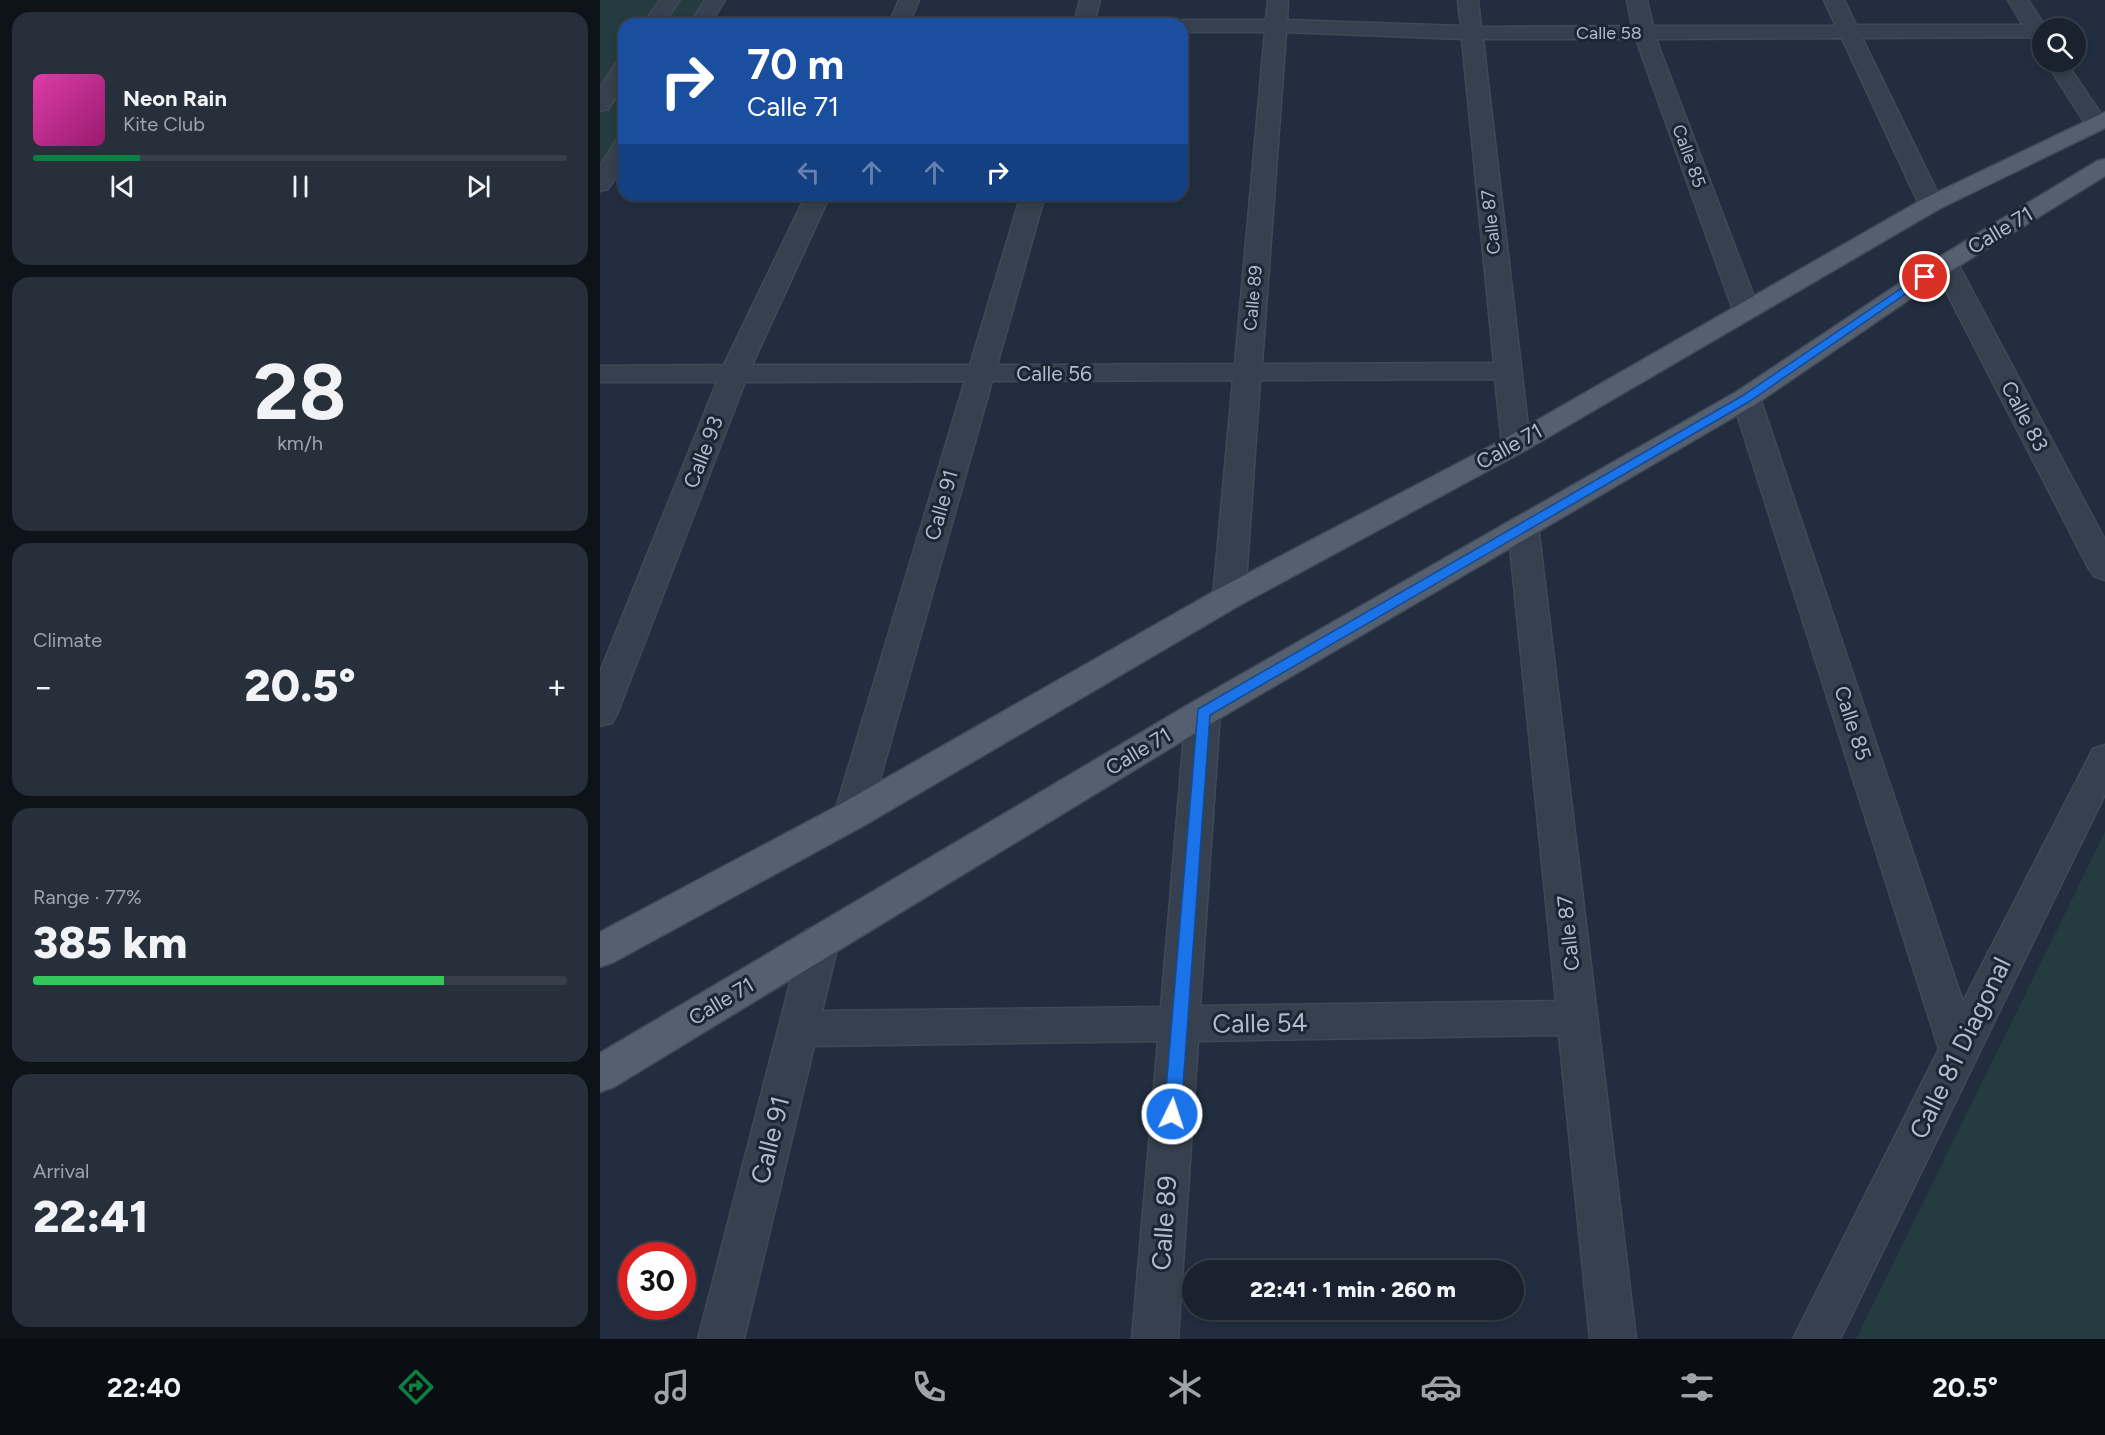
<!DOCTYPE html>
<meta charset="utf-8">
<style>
:root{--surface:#1a222f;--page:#272f3b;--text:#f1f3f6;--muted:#9fa4aa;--line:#383f4b;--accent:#0b8043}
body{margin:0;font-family:Figtree,sans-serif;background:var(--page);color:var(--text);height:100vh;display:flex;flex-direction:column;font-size:22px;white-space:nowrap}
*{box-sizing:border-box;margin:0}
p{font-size:20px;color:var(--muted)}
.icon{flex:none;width:33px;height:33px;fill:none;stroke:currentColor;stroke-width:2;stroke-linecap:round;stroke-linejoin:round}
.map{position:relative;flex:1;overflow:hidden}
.details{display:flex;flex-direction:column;gap:12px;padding:12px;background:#0e131a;width:600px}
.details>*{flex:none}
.guide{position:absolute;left:18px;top:18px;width:570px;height:183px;border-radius:18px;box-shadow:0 3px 9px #0003,0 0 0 2px var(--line);background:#1a4fa0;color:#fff;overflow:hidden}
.tools{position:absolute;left:1432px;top:18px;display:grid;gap:12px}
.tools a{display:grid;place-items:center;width:54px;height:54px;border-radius:50%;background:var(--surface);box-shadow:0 3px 9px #0003,0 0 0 2px var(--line);font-size:30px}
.speed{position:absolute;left:18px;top:1242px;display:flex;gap:12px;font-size:30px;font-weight:700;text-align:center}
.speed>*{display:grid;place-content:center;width:78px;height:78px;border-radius:50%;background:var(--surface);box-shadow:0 3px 9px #0003,0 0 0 2px var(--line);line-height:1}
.speed .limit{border:9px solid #d22;background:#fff;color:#111}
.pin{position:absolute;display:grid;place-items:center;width:51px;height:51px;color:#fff;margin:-26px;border:3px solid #fff;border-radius:50%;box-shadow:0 2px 6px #0007}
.me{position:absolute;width:66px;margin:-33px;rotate:4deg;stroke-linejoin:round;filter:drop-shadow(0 0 4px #0008)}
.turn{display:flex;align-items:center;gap:21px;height:126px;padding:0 30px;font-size:27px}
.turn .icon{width:78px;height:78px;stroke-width:2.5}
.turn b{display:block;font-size:42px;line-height:51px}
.lanes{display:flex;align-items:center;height:57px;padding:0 30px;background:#0003;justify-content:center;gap:30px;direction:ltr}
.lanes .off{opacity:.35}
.big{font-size:45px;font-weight:800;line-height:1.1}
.details .widget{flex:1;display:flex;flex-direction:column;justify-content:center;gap:9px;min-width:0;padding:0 21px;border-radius:18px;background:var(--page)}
.details .dial{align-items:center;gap:0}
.dial b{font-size:78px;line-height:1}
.song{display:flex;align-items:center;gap:18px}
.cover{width:72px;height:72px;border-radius:9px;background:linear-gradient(135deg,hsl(320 70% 55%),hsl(320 70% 35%))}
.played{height:6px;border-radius:3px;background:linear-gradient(90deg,var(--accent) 20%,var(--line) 20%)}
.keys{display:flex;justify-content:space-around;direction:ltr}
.heat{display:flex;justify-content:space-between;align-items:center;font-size:33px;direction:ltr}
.charge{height:9px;border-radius:4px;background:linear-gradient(90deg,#34c759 77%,var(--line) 0)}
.trip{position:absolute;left:582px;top:1260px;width:342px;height:60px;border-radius:30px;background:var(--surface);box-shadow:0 3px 9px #0003,0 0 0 2px var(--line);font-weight:800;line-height:60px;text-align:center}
.tabs{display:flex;height:96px;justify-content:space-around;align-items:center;background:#0a0e13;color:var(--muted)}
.tabs .icon{width:42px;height:42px}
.tabs .current{color:var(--accent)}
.tabs b{font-size:27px;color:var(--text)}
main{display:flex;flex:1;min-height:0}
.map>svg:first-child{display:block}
</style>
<main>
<section class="details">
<div class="widget">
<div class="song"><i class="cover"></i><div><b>Neon Rain</b><p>Kite Club</p></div></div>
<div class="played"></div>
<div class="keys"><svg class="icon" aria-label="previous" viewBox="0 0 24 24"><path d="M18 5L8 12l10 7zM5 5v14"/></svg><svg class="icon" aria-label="pause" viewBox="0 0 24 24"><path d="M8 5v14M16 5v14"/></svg><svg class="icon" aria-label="next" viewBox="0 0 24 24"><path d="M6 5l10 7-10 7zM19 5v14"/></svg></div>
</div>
<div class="widget dial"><b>28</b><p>km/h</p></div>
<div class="widget"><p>Climate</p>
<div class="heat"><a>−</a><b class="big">20.5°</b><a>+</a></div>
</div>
<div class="widget"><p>Range · 77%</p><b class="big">385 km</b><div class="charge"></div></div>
<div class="widget"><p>Arrival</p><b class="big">22:41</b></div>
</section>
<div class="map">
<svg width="1505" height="1339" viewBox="0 0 1505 1339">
<rect width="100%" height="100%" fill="#222e3f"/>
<!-- green -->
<g fill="#243c3f">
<path d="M 0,0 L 119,0 L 105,24 L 24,24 L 24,155 L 0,195 Z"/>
<path d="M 1505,832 L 1505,1339 L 1256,1339 Z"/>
</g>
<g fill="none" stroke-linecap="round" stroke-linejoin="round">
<!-- minor casing -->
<g stroke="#3f4957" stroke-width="3">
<g id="minor">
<path d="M 60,0 L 80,0 L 63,24 L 43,24 Z"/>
<path d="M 105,0 L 125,0 L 110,24 L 90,24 Z"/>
<path d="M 299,0 L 319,0 L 309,24 L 289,24 Z"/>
<path d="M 480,0 L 500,0 L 494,24 L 474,24 Z"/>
<path d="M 668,0 L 688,0 L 687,20 L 861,26 L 858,0 L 878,0 L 881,27 L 1032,26 L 1027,0 L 1047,0 L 1053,26 L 1236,26 L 1224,0 L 1244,0 L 1256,25 L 1423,25 L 1408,0 L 1428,0 L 1446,28 L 1443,28 L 1443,47 L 1436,45 L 1430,37 L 1262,38 L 1343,204 L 1339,209 L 1331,211 L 1323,209 L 1319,204 L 1242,38 L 1056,39 L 1159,310 L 1155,316 L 1146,318 L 1137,316 L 1133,310 L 1036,39 L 883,39 L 930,444 L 926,450 L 916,453 L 906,450 L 902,444 L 895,379 L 660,380 L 645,597 L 640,605 L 629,608 L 618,605 L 613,597 L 633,380 L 392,381 L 270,815 L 265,825 L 252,829 L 239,825 L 234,815 L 365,381 L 145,382 L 17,714 L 12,723 L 0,726 L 0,672 L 117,382 L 0,382 L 0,366 L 124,365 L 206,195 L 230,195 L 152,365 L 370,365 L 421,195 L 445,195 L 397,365 L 635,364 L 665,32 L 582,32 L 582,24 L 573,24 L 582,20 L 666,20 ZM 686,32 L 862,39 L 894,363 L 662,364 Z"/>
<path d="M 24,62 L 24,84 L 8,109 L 0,111 L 0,88 L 16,63 Z"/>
<path d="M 1446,62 L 1466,62 L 1505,120 L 1504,128 L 1488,128 Z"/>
<path d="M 24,139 L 24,164 L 8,189 L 0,191 L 0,166 L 16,141 Z"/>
<path d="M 1345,256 L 1354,259 L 1358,264 L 1505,540 L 1505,580 L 1494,576 L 1489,569 L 1332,264 L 1336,259 Z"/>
<path d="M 1146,390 L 1156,392 L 1160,398 L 1363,1002 L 1493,749 L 1505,745 L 1505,794 L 1240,1339 L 1193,1339 L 1339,1049 L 1132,398 L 1136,392 Z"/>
<path d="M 923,516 L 934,519 L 938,526 L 1036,1339 L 990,1339 L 959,1035 L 598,1041 L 578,1339 L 532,1339 L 558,1041 L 214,1046 L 144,1339 L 98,1339 L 201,941 L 206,930 L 220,925 L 234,930 L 239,941 L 222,1011 L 561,1007 L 586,712 L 591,703 L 603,700 L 615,703 L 620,712 L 600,1006 L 956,1001 L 908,526 L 912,519 Z"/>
</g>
</g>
<!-- major casing -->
<g stroke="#3f4957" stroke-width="3">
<g id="major">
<path d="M 1505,112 L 1505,128 L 1339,209 L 926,450 L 640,605 L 265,825 L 14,962 L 0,967 L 0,932 L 239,805 L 618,589 L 906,438 L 1323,199 Z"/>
<path d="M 1505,159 L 1505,176 L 1354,269 L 1156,404 L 615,721 L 14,1087 L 0,1092 L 0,1053 L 591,703 L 1136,392 L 1336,259 L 1497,161 Z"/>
</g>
</g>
<!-- minor -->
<use href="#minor" fill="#36404e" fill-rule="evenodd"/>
<!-- major -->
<use href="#major" fill="#545f6f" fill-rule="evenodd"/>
</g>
<!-- route -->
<path fill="#1a73e8" stroke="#114b97" stroke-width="1.5" d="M 1321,275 L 1330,277 L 1150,401 L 610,715 L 581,1114 L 578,1120 L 572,1122 L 566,1120 L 564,1114 L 598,709 L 1142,396 Z"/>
<g text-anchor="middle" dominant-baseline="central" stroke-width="6" stroke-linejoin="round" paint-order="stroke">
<!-- far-street labels -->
<g font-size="18" fill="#b2baca" stroke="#1b2533">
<text x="1009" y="33">Calle 58</text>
<text transform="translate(1089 156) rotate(70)">Calle 85</text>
<text transform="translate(891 222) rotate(-96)">Calle 87</text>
<text transform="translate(653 298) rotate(-85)">Calle 89</text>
</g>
<!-- street labels -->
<g font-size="21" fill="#b2baca" stroke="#1b2533">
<text transform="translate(1400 230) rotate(-31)">Calle 71</text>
<text x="454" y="373">Calle 56</text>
<text transform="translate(1425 416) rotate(62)">Calle 83</text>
<text transform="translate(909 446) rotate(-29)">Calle 71</text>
<text transform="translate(103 452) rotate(-69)">Calle 93</text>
<text transform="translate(341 505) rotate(-74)">Calle 91</text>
<text transform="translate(1253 723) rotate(72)">Calle 85</text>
<text transform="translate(538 751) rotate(-31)">Calle 71</text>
<text transform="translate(968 933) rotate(-96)">Calle 87</text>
<text transform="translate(121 1001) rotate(-31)">Calle 71</text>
</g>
<!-- near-street labels -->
<g font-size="26" fill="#b2baca" stroke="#1b2533">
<text transform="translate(660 1023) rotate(-1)">Calle 54</text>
<text transform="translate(1360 1048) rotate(-64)">Calle 81 Diagonal</text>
<text transform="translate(170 1140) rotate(-76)">Calle 91</text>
<text transform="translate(564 1223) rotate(-86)">Calle 89</text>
</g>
</g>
</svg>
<div class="tools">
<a><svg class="icon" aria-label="search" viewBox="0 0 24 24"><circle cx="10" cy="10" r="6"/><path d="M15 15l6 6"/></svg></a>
</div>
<div class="speed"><div class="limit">30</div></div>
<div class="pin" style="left:1325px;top:277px;background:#d93025"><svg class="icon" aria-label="arrive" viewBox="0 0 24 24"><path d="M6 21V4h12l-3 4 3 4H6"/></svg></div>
<svg class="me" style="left:572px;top:1114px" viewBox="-20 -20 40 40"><circle r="17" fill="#1a73e8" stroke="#fff" stroke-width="3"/><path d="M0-11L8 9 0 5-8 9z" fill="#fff"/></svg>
<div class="trip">22:41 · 1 min · 260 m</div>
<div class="guide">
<div class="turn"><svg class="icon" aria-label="right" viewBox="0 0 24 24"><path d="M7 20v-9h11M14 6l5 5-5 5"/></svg><div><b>70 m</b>Calle 71</div></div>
<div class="lanes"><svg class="icon off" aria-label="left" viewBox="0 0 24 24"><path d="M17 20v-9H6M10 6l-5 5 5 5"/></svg><svg class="icon off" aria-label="ahead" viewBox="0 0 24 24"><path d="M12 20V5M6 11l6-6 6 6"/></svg><svg class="icon off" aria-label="ahead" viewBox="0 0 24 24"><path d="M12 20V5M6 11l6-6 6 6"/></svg><svg class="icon" aria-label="right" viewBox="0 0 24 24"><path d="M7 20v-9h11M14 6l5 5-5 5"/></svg></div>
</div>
</div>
</main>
<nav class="tabs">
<b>22:40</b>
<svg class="icon current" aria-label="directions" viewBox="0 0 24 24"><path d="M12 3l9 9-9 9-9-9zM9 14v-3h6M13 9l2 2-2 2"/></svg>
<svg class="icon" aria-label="music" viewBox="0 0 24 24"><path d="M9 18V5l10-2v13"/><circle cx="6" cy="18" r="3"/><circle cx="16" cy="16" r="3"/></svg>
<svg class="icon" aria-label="phone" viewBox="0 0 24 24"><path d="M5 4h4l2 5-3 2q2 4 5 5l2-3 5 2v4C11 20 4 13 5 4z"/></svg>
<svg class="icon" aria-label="climate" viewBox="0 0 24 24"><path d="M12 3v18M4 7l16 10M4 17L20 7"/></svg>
<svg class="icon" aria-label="car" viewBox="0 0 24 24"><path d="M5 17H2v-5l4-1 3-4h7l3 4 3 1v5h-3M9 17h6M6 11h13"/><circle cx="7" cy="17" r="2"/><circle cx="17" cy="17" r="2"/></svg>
<svg class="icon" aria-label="filters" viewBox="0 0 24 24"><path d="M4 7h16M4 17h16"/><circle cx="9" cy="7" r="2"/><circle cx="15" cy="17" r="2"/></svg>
<b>20.5°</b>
</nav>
